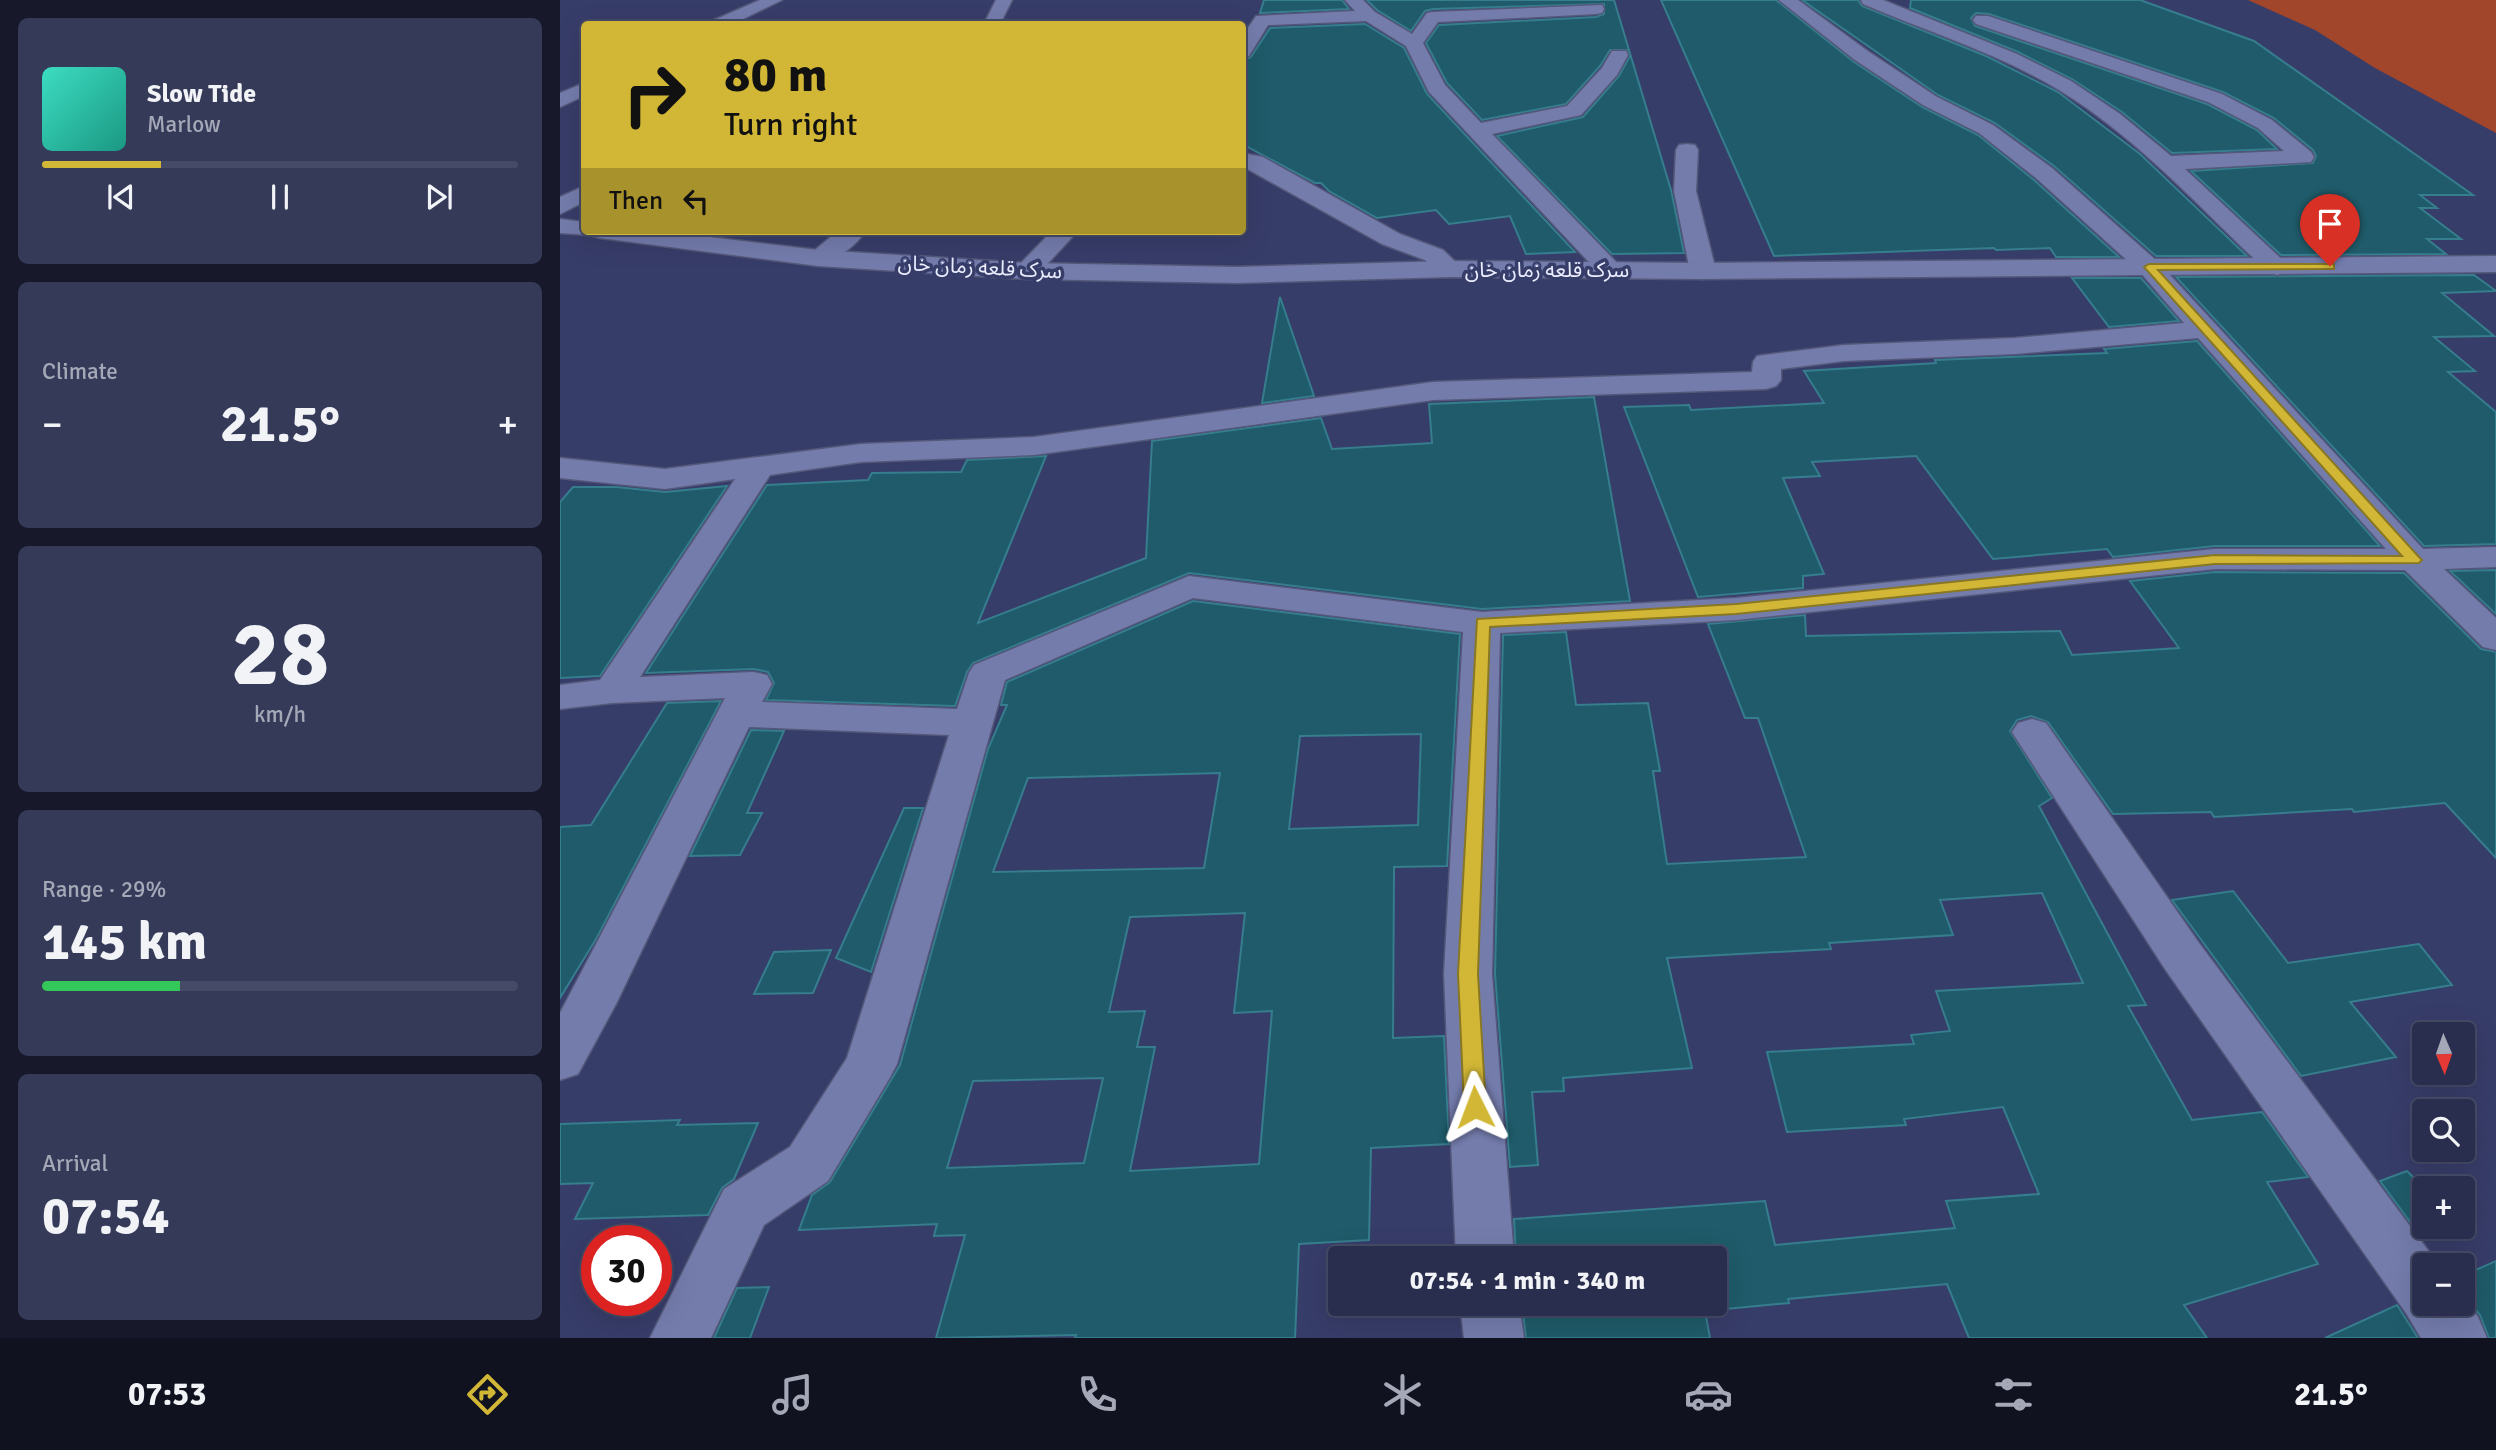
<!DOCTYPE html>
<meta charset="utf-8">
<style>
:root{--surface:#292e4f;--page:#353a59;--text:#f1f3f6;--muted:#a5a8b7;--line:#454a66;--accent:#d2b736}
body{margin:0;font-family:Signika,"Noto Sans Arabic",sans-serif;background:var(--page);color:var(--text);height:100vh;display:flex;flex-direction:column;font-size:26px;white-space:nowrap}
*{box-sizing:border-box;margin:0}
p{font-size:23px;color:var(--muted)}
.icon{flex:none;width:38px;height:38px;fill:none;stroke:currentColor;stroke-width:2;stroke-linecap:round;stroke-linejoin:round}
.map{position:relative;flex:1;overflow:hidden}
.side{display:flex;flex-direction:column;gap:18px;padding:18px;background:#17192b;width:560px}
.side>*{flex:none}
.banner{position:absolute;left:21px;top:21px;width:665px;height:214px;border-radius:7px;box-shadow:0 7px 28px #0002,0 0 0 2px var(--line);background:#d2b736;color:#111;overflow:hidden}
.needle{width:46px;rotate:178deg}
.buttons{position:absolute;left:1852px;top:1022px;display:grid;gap:14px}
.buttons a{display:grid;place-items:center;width:63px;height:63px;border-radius:7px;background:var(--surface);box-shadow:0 7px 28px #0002,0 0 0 2px var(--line);font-size:35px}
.speed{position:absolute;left:21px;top:1225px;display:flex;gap:14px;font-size:35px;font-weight:700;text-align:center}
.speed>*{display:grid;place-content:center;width:91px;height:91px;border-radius:50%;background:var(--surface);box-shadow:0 7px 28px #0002,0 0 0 2px var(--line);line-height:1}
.speed .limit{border:10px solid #d22;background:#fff;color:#111}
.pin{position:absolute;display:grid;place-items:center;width:60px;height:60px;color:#fff;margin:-72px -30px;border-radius:50% 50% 50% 0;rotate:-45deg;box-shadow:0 0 7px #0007}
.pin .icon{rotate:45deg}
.me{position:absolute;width:77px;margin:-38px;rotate:357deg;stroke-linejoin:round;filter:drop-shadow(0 0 5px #0008)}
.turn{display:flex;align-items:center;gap:24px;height:147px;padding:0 28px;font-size:32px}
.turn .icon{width:91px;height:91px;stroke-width:2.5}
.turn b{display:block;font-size:49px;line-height:60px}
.then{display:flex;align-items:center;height:66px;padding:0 28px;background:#0003;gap:14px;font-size:26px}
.big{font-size:52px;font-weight:700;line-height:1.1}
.side .tile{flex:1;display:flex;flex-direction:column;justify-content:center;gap:10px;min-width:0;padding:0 24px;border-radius:10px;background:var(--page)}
.side .dial{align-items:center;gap:0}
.dial b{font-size:91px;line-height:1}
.song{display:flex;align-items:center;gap:21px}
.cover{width:84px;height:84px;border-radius:10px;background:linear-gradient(135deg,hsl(170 70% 55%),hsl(170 70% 35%))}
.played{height:7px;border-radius:4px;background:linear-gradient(90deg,var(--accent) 25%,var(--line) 25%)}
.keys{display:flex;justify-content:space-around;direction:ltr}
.heat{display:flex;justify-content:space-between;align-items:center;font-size:38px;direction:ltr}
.charge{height:10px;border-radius:5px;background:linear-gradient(90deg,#34c759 29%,var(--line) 0)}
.trip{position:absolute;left:768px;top:1246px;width:399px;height:70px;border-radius:7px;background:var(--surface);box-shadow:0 7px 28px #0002,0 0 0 2px var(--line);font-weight:700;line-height:70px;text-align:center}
.tab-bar{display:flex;height:112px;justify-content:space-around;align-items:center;background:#101220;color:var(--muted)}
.tab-bar .icon{width:49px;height:49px}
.tab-bar .active{color:var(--accent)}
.tab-bar b{font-size:32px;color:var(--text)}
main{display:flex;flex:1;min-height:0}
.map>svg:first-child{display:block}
</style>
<main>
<section class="side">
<div class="tile">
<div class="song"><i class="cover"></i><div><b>Slow Tide</b><p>Marlow</p></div></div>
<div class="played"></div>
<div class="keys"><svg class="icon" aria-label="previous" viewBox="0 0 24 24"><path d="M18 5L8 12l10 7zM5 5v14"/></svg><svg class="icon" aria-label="pause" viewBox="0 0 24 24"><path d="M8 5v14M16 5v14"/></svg><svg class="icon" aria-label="next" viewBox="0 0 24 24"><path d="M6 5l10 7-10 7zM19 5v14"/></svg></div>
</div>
<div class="tile"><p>Climate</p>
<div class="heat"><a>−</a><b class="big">21.5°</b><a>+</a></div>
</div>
<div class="tile dial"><b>28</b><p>km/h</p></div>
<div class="tile"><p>Range · 29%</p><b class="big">145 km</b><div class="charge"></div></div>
<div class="tile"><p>Arrival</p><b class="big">07:54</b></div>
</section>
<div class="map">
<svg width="1936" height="1338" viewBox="0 0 1936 1338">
<rect width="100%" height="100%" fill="#373d69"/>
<!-- green -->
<path fill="#a1452b" d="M 1688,0 L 1936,0 L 1936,133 L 1815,68 L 1755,30 Z"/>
<!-- building -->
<g fill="#1f5b6a" stroke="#367d8e" stroke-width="2" fill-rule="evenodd">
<path d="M 704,0 L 782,0 L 789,9 L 700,13 Z"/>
<path d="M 807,0 L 1054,0 L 1111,190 L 1124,253 L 1052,254 L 937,136 L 1023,117 L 1059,76 L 1070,56 L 1068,50 L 1050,50 L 1040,66 L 1006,104 L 922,120 L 887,83 L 866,43 L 879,25 L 1036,17 L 1044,14 L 1044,4 L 873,9 L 865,11 L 851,31 L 817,10 Z"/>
<path d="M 1101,0 L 1216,0 L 1294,62 L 1362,107 L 1418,135 L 1474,180 L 1559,257 L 1496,257 L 1490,248 L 1436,250 L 1434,248 L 1214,256 Z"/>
<path d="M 1242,0 L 1298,0 L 1302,6 L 1426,56 L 1498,92 L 1580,154 L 1687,256 L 1596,256 L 1494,166 L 1435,123 L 1378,95 Z"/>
<path d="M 1351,0 L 1580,0 L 1694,41 L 1913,195 L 1860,195 L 1877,208 L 1860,208 L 1901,239 L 1867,239 L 1886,254 L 1721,255 L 1631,171 L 1753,163 L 1756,156 L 1753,150 L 1714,118 L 1663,92 L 1429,14 L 1416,13 L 1411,18 L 1415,26 L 1647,104 L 1697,130 L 1717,149 L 1612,153 L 1562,112 L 1512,79 L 1458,52 L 1350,8 Z"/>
<path d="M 805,24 L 844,48 L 867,94 L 1015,252 L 966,254 L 950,216 L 889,224 L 876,210 L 817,218 L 769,191 L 761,183 L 755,183 L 682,144 L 682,70 L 686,59 L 691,57 L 710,28 Z"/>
<path d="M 1914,275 L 1936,291 L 1882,293 L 1934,336 L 1874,337 L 1915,371 L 1888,372 L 1936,412 L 1936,544 L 1864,546 L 1616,277 Z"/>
<path d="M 1512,278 L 1581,278 L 1619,321 L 1549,327 Z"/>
<path d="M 720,297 L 754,396 L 702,403 Z"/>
<path d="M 1637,341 L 1820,546 L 1655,546 L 1553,557 L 1547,549 L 1433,559 L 1356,456 L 1252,462 L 1260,476 L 1223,478 L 1264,574 L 1243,576 L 1243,588 L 1138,597 L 1064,407 L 1129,405 L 1131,410 L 1264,403 L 1244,371 L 1376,363 L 1375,360 L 1547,353 L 1544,349 Z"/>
<path d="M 1034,397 L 1070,601 L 922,609 L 629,573 L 413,663 L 407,672 L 395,706 L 206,700 L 214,683 L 208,672 L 194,669 L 86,673 L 207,485 L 308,480 L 312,473 L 401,472 L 407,460 L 486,456 L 418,623 L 586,558 L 592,441 L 761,418 L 772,449 L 872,443 L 869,404 Z"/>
<path d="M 167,486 L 40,676 L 0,678 L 0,502 L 13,487 L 56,487 L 105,492 Z"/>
<path d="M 1936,570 L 1936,614 L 1890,571 Z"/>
<path d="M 1655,572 L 1844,573 L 1921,649 L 1936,652 L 1936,858 L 1885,803 L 1794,812 L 1792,809 L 1654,817 L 1651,812 L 1553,814 L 1488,722 L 1471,716 L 1457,720 L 1450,731 L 1492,798 L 1479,806 L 1586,1005 L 1568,1006 L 1632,1120 L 1702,1112 L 1748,1177 L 1707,1182 L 1758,1264 L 1624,1305 L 1647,1338 L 1409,1338 L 1387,1284 L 1228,1299 L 1229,1303 L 1145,1311 L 1150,1338 L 966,1338 L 962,1304 L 1155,1304 L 1155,1258 L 956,1258 L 954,1219 L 1205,1201 L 1215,1245 L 1395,1228 L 1386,1201 L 1479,1194 L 1443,1107 L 1344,1119 L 1346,1125 L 1227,1132 L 1207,1052 L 1354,1044 L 1351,1035 L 1390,1031 L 1376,991 L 1523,983 L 1482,893 L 1380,900 L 1393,935 L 1269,943 L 1271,949 L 1107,958 L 1132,1068 L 1003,1078 L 1004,1091 L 972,1092 L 978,1165 L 950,1167 L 935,974 L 943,635 L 1006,632 L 1016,705 L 1088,703 L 1100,771 L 1093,771 L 1107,864 L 1246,857 L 1198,718 L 1185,718 L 1148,624 L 1245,615 L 1246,636 L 1500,631 L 1512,655 L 1619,648 L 1570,581 Z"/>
<path d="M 633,601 L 900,634 L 887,866 L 834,867 L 833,1038 L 884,1036 L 889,1144 L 811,1148 L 809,1240 L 739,1244 L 735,1338 L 515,1338 L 516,1335 L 376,1338 L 405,1235 L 374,1236 L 377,1224 L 239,1230 L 252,1195 L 270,1182 L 340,1065 L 428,749 L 447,705 L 441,705 L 447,682 ZM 861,734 L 858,825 L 729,829 L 740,736 ZM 660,773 L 644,868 L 433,872 L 468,778 ZM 685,913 L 674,1013 L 712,1011 L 699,1164 L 570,1171 L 595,1047 L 577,1047 L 585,1011 L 549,1012 L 570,917 ZM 543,1078 L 524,1163 L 387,1168 L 413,1081 Z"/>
<path d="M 161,701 L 36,939 L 0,998 L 0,827 L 31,825 L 107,703 Z"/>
<path d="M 191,730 L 224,731 L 187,813 L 202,813 L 180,855 L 130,856 Z"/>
<path d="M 344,808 L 363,808 L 311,972 L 276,958 Z"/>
<path d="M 1673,891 L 1728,963 L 1859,944 L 1892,985 L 1790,1002 L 1836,1057 L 1741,1076 L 1612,900 Z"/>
<path d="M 271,950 L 253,993 L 194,994 L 214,952 Z"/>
<path d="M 120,1120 L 117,1125 L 198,1123 L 174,1179 L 162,1188 L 148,1215 L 15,1219 L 33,1183 L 0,1184 L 0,1124 Z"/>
<path d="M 1847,1171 L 1864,1188 L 1864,1227 L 1882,1227 L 1859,1234 L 1820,1181 Z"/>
<path d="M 1936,1261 L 1936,1338 L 1929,1338 L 1920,1315 L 1902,1293 L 1902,1276 Z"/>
<path d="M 209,1287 L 190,1338 L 154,1338 L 177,1288 Z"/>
<path d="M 1837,1305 L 1858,1338 L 1765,1338 Z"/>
</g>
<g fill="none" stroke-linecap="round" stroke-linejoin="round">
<!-- minor casing -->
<g stroke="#54587a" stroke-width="3">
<g id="minor">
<path d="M 200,0 L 222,0 L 173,24 L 151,24 L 154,20 Z"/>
<path d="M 436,0 L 452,0 L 440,24 L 424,24 Z"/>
<path d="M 785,0 L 803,0 L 815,12 L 852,34 L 867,13 L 873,12 L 1042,5 L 1044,9 L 1042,13 L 1036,14 L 878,22 L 863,43 L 885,85 L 921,123 L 1007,106 L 1042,68 L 1052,51 L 1066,51 L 1068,55 L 1057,75 L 1021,115 L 932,134 L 1060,266 L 1064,271 L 1060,276 L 1051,279 L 1042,276 L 869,92 L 846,46 L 806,21 L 708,25 L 689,56 L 682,57 L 682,37 L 696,16 L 795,11 Z"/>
<path d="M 1219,0 L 1238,0 L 1309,52 L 1377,97 L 1433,125 L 1492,168 L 1598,262 L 1863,549 L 1936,547 L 1936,567 L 1884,569 L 1936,618 L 1936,650 L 1923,647 L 1845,570 L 1655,569 L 1176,620 L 940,633 L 932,974 L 954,1258 L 896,1258 L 884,974 L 903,632 L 633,598 L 445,680 L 337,1064 L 329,1079 L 268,1181 L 204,1225 L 151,1338 L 90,1338 L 164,1189 L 230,1147 L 287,1058 L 389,735 L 189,727 L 56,1004 L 18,1074 L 0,1080 L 0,1013 L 165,698 L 52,703 L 0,709 L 0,685 L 40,680 L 175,479 L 105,489 L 0,478 L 0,458 L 105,469 L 301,444 L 474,437 L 873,382 L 1192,372 L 1193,362 L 1197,356 L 1284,345 L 1455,338 L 1624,323 L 1580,272 L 1476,178 L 1419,133 L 1363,105 L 1295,60 ZM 1638,338 L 1826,549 L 1655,549 L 1176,598 L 922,612 L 629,576 L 414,665 L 409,673 L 397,709 L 202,702 L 212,684 L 207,675 L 193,672 L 80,677 L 210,475 L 301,462 L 474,455 L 873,400 L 1206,389 L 1216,386 L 1221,380 L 1221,369 L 1284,361 L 1455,354 Z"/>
<path d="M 1301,0 L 1323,0 L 1457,54 L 1511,81 L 1560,114 L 1611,156 L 1724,151 L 1698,128 L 1648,102 L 1416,24 L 1413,20 L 1416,16 L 1428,16 L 1662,94 L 1712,120 L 1751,152 L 1754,157 L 1751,162 L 1625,169 L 1730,267 L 1726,272 L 1717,275 L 1708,272 C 1641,209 1578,138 1499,90 C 1438,53 1368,32 1303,4 Z"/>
<path d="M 24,83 L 24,96 L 0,107 L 0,93 Z"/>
<path d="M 1127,144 L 1135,145 L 1138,150 L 1136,191 L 1156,271 L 1152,276 L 1143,279 L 1134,276 L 1130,271 L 1114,191 L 1116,150 L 1119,145 Z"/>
<path d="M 682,153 L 703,157 L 840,234 L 883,250 L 903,269 L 899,274 L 890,277 L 881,274 L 865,260 L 822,244 L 682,166 Z"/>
<path d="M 24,186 L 24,202 L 0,214 L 0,197 Z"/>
<path d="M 278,231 L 306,231 C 295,247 268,268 249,263 L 245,258 Z"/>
<path d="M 492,231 L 518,231 L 476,276 L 467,279 L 458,276 L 454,271 L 458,266 Z"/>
<path d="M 1472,719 L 1486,723 L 1639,943 L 1879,1265 L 1864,1265 L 1864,1304 L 1902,1304 L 1902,1296 L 1918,1317 L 1927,1338 L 1861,1338 L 1846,1313 L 1605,969 L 1452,732 L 1458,723 Z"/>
<path d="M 900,1304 L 959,1304 L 964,1338 L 904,1338 Z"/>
</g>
</g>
<!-- tertiary casing -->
<g stroke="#54587a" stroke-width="3">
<path id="tertiary" d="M 0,219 L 24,222 L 24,231 L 99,231 L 258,250 L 467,263 L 678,267 L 890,261 L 1143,263 L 1936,256 L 1936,272 L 1143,279 L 890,277 L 678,283 L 467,279 L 258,266 L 40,238 L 30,235 L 0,233 Z"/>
</g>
<!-- minor -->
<use href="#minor" fill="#747cac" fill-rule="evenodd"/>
<!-- tertiary -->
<use href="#tertiary" fill="#747cac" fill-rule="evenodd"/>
</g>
<!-- route -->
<path fill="#d2b736" stroke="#887723" stroke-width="2" d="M 1774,264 L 1774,269 L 1770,269 L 1598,270 L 1859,557 L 1862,560 L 1859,563 L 1655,564 L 1176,614 L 930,627 L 918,974 L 926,1107 L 923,1113 L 915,1116 L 908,1113 L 904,1107 L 898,974 L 917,619 L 1176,604 L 1655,555 L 1842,556 L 1584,267 L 1589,264 Z"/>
<g text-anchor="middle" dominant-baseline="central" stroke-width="7" stroke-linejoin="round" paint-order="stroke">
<!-- far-street labels -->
<g font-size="21" fill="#eaedfe" stroke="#373d69">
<text transform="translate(420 267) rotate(3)">سرک قلعه زمان خان</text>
<text x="987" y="270">سرک قلعه زمان خان</text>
</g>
</g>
</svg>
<div class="buttons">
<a><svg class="needle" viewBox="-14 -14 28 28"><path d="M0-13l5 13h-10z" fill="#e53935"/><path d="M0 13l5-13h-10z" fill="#a5a8b7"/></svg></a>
<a><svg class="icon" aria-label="search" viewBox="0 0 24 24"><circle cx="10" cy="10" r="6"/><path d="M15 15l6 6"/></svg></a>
<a>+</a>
<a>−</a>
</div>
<div class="speed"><div class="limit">30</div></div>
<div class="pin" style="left:1770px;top:266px;background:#d93025"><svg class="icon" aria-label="arrive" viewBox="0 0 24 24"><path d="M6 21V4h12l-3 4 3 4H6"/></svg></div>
<svg class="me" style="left:915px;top:1107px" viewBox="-20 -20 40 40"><path d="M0-17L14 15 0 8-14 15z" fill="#d2b736" stroke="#fff" stroke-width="4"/></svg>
<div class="trip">07:54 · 1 min · 340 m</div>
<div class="banner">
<div class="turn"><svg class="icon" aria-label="right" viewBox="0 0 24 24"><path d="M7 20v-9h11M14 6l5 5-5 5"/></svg><div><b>80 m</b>Turn right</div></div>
<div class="then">Then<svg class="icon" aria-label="left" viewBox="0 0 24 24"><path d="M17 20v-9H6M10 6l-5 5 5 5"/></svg></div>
</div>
</div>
</main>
<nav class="tab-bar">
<b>07:53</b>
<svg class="icon active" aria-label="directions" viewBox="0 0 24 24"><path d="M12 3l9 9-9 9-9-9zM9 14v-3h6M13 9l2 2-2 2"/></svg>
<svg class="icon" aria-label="music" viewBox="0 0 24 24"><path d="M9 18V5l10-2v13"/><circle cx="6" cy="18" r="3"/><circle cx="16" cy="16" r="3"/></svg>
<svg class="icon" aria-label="phone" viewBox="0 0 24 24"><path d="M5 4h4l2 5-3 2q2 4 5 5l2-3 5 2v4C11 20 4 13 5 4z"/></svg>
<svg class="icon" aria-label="climate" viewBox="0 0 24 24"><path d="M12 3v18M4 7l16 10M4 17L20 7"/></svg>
<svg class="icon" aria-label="car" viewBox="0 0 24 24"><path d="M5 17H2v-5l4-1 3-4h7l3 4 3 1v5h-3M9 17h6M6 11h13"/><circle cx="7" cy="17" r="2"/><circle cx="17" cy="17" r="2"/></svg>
<svg class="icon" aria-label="filters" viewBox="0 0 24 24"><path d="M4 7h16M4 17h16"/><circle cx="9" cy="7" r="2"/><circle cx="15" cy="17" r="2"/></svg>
<b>21.5°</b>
</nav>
